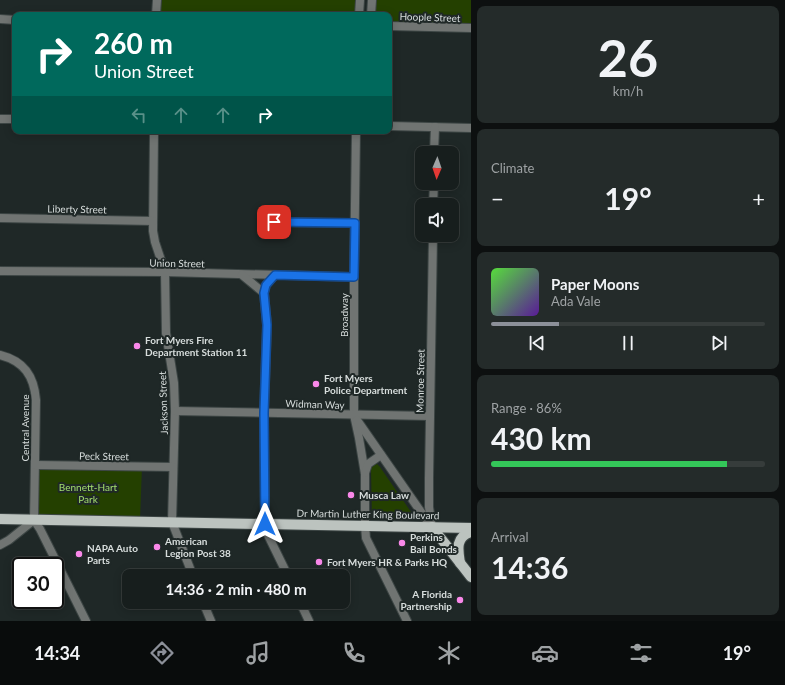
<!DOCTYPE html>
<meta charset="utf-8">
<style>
:root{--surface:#171e1d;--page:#242b2a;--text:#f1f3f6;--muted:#9ea2a4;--line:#363c3b;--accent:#8c9099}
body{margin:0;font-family:Lato,sans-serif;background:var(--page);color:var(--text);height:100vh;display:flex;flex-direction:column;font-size:15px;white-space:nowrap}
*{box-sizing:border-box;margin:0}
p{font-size:13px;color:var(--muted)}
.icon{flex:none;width:22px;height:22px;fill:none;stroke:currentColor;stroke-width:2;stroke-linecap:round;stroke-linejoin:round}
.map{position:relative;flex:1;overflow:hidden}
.sheet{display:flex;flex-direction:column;gap:6px;padding:6px;background:#0d1010;width:314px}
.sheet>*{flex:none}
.hud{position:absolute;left:12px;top:12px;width:380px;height:122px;border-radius:8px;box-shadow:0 2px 10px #0003,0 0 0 1px var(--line);background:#00695c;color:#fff;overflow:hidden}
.needle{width:26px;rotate:182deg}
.buttons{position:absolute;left:415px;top:146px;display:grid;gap:8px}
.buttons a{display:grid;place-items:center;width:44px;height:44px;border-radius:8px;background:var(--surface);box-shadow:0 2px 10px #0003,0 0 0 1px var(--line);font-size:20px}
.speed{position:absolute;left:12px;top:557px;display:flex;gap:8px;font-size:20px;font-weight:700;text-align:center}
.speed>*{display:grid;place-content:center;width:52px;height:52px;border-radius:50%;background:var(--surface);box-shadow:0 2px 10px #0003,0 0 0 1px var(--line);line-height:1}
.speed .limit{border:2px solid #111;border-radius:6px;background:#fff;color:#111}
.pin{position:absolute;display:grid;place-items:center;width:34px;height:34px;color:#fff;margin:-17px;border-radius:8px;box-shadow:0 2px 6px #0006}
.me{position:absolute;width:44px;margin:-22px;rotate:0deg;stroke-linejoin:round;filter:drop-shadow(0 0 3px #0008)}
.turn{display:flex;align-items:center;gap:14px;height:84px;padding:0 16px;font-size:18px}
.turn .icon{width:52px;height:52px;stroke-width:2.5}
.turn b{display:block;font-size:28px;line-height:34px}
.lanes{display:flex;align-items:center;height:38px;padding:0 16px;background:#0003;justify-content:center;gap:20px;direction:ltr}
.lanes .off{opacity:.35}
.big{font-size:30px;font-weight:700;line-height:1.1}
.sheet .widget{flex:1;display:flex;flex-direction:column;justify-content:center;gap:6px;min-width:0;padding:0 14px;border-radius:8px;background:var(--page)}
.sheet .dial{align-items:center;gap:0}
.dial b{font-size:52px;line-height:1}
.song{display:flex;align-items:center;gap:12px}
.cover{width:48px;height:48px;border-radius:6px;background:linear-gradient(135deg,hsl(110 70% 55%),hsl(270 70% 35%))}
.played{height:4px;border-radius:2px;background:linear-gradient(90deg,var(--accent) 25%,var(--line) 25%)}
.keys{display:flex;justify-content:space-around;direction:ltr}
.heat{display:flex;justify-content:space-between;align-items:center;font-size:22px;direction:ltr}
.charge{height:6px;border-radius:3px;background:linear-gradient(90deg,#34c759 86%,var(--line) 0)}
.trip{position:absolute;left:122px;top:569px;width:228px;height:40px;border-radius:8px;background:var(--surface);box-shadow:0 2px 10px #0003,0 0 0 1px var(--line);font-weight:700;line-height:40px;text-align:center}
.tabs{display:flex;height:64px;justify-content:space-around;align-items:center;background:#090c0c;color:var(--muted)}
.tabs .icon{width:28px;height:28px}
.tabs .current{color:var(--accent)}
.tabs b{font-size:18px;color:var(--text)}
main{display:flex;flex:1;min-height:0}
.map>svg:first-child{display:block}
</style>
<main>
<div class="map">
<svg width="471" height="621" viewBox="0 0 471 621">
<rect width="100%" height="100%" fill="#1f2827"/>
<!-- green -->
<g fill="#244000">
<path d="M 159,0 L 358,0 L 358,15 L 158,15 Z"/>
<path d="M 373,0 L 471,0 L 471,27 L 389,25 L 389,15 L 373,15 Z"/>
<path d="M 35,464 L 142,466 L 140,521 L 34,520 Z"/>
<path d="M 377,464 L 380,467 L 411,512 L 412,517 L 410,520 L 372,519 L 371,468 L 374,465 Z"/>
</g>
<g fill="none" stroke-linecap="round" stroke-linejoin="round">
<!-- minor casing -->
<g stroke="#3c4544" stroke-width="10">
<g id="minor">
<path d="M 156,15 L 157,0"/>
<path d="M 359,15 L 360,0"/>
<path d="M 371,15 L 372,0"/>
<path d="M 0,19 L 15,20"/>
<path d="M 389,26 L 471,28"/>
<path d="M 0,119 L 15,119"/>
<path d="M 389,126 L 471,128"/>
<path d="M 154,131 L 153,231 L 155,242 L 165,272 L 166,333 L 174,383 L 175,411 L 172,522 L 193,576"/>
<path d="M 356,131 L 354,277 L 354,415 L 359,438 L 365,474 L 365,526 L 366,538 L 407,621"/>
<path d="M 434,153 L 435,127"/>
<path d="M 433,205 L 434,183"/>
<path d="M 0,218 L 153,221"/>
<path d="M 274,222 L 355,223"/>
<path d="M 0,271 L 165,272 L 354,277"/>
<path d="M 242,275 L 264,293"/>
<path d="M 275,275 L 266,285 L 264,293 L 267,325 L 264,413 L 265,524 L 266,531 L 288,576"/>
<path d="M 0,355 C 24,361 34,376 36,400 L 34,520"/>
<path d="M 175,411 L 430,416"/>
<path d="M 357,420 L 430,525"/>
<path d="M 35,465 L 173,467"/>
<path d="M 365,473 L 368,464 L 381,455"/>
<path d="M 34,520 L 40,529 L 86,621"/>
<path d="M 432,527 L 429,507 L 429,478 L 433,235"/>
<path d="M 0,545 L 9,540 L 34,520"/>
<path d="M 203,602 L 211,621"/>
<path d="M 300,602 L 309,621"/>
</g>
</g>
<!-- major casing -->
<g stroke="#3c4544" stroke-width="12">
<g id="major">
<path d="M 0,519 L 471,528"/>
<path d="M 432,527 L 471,577"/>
<path d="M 460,563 C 458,550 455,537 471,532"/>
</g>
</g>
<!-- minor -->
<use href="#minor" stroke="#707472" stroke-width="8"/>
<!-- major -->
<use href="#major" stroke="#bcc3bf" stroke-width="10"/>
</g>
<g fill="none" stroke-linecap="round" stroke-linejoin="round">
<!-- route casing -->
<g stroke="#114b97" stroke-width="10">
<path id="route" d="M 265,524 L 264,413 L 267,325 L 264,293 L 266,285 L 275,275 L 354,277 L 355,223 L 274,222"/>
</g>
<!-- route -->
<use href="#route" stroke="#1a73e8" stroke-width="7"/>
</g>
<!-- markers -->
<g fill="#f988e9" stroke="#1f2827" stroke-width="1.5">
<circle cx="137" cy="346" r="4"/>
<circle cx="316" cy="384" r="4"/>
<circle cx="351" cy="495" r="4"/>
<circle cx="402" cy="543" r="4"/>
<circle cx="157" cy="547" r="4"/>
<circle cx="79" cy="554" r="4"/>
<circle cx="319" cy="562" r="4"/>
<circle cx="460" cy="600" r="4"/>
</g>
<g text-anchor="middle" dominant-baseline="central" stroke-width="4" stroke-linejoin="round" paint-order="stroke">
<!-- street labels -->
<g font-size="10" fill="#d7dddc" stroke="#1f2827">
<text transform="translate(430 17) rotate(2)">Hoople Street</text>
<text transform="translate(77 209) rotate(1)">Liberty Street</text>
<text transform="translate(177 263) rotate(1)">Union Street</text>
<text transform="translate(344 315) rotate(-90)">Broadway</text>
<text transform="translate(420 381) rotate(-89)">Monroe Street</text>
<text transform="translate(163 403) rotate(-92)">Jackson Street</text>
<text transform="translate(315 404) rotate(2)">Widman Way</text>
<text transform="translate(25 428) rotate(-90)">Central Avenue</text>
<text transform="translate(104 456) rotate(1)">Peck Street</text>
<text transform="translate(368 514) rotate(1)">Dr Martin Luther King Boulevard</text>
</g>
<!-- poi labels -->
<g font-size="10" font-weight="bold" fill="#d7dddc" stroke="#1f2827" text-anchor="start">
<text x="145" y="340">Fort Myers Fire<tspan x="145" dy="12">Department Station 11</tspan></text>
<text x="324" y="378">Fort Myers<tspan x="324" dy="12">Police Department</tspan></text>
<text x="359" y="495">Musca Law</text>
<text x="410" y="537">Perkins<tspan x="410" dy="12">Bail Bonds</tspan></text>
<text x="165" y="541">American<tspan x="165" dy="12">Legion Post 38</tspan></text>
<text x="87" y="548">NAPA Auto<tspan x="87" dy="12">Parts</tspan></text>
<text x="327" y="562">Fort Myers HR &amp; Parks HQ</text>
<text x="452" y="594" text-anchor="end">A Florida<tspan x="452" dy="12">Partnership</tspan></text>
</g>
<!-- park labels -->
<g font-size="10" fill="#a4df6f" stroke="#1f2827">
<text x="88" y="487">Bennett-Hart<tspan x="88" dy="12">Park</tspan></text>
</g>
</g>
</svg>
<div class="buttons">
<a><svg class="needle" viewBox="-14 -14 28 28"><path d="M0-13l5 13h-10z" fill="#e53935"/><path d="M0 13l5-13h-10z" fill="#9ea2a4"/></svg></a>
<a><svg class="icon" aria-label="sound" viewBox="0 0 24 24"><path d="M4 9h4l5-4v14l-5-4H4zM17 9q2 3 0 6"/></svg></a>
</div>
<div class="speed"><div class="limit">30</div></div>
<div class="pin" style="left:274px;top:222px;background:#d93025"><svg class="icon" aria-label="arrive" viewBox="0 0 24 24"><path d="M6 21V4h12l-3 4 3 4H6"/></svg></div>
<svg class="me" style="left:265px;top:524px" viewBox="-20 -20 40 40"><path d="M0-17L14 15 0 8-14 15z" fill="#1a73e8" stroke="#fff" stroke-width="4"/></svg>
<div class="trip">14:36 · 2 min · 480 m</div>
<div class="hud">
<div class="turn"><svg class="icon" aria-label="right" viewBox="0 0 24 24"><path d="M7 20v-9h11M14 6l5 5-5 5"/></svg><div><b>260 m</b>Union Street</div></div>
<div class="lanes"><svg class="icon off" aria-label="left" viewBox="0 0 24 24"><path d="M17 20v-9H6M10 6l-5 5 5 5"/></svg><svg class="icon off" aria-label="ahead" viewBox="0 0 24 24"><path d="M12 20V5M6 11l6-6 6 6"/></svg><svg class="icon off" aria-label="ahead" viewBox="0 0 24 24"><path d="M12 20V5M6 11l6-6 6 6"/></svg><svg class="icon" aria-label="right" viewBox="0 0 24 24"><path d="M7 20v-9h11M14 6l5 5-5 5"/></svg></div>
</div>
</div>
<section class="sheet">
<div class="widget dial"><b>26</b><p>km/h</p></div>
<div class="widget"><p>Climate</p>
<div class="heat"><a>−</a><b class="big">19°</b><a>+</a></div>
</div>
<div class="widget">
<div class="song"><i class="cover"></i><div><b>Paper Moons</b><p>Ada Vale</p></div></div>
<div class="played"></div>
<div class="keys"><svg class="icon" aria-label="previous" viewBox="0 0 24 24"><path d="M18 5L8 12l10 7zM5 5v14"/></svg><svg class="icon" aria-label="pause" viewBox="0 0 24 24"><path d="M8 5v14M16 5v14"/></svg><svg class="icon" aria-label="next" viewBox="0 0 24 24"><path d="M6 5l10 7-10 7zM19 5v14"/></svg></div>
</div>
<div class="widget"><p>Range · 86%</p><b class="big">430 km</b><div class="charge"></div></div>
<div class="widget"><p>Arrival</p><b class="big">14:36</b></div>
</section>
</main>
<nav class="tabs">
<b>14:34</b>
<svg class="icon current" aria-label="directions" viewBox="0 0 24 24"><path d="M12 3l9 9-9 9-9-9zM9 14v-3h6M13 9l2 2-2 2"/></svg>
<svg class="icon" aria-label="music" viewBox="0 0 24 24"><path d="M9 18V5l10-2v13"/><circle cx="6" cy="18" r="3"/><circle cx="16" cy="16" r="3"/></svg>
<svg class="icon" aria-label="phone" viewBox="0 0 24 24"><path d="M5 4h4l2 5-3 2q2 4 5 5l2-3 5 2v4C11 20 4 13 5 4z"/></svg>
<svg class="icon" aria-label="climate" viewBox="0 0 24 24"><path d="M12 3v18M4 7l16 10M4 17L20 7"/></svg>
<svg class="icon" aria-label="car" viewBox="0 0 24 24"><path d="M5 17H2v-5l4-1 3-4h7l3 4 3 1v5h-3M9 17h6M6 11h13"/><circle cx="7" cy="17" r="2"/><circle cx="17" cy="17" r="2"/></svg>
<svg class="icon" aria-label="filters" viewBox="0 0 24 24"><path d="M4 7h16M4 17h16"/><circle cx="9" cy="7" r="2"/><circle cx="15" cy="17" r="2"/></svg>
<b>19°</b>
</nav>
